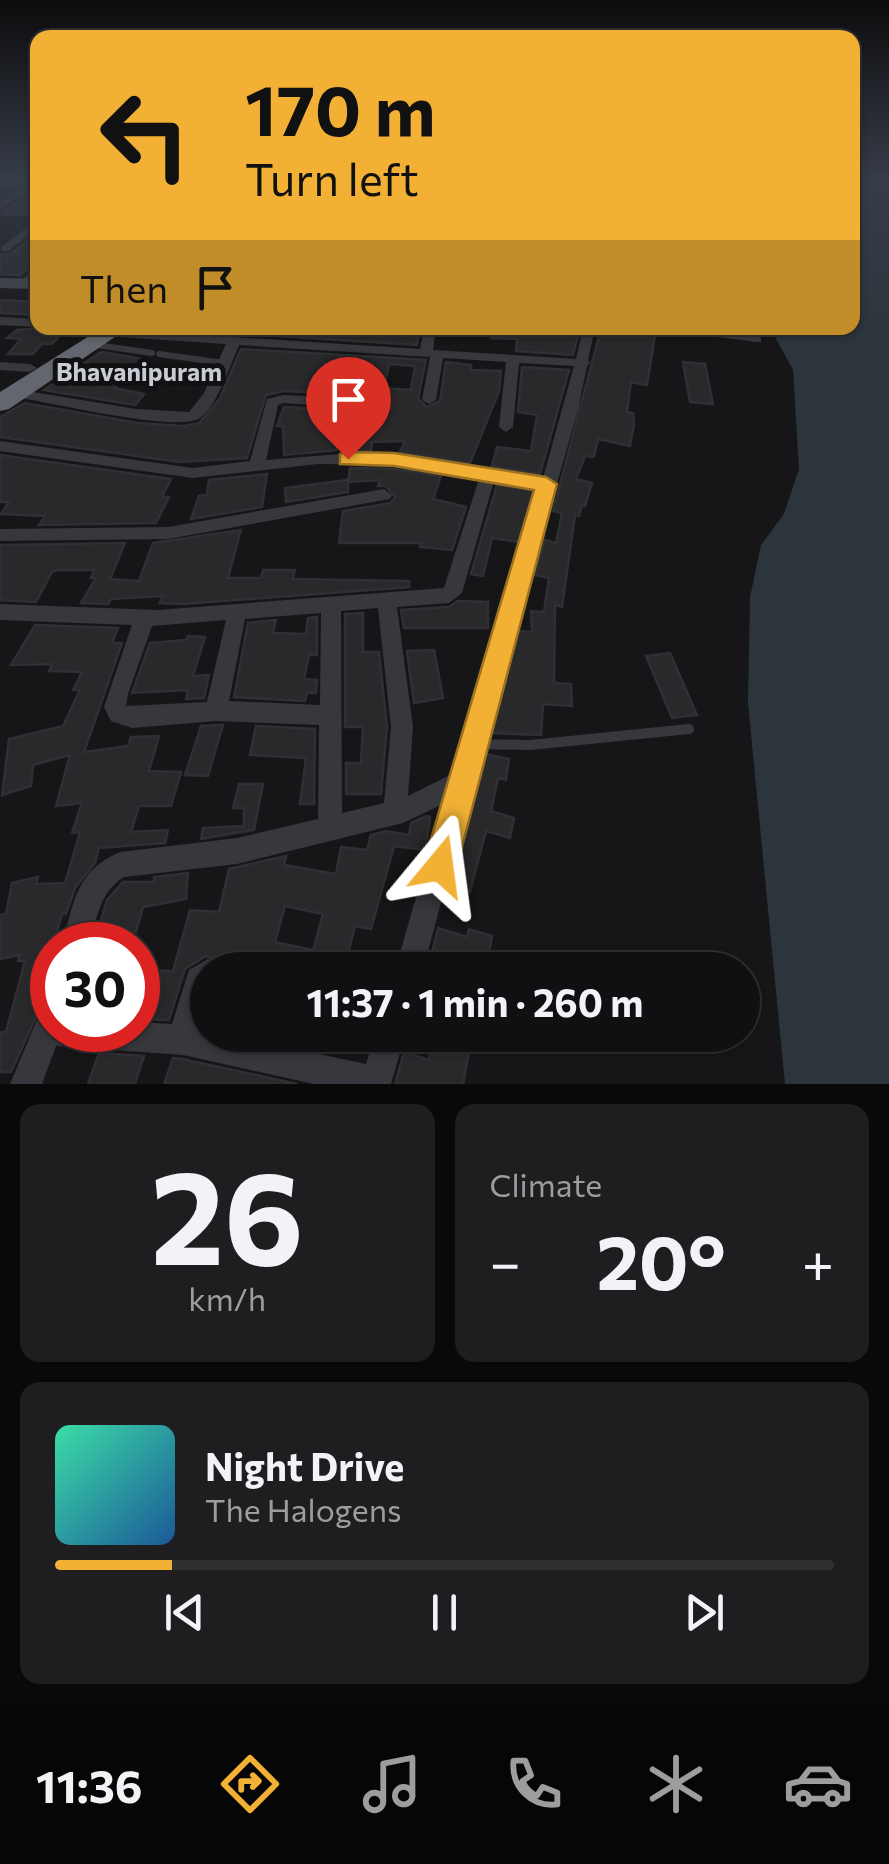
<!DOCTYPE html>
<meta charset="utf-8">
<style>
:root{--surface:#101012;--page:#1e1e20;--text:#f1f3f6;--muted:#9c9d9f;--line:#303032;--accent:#f2b134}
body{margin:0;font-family:Commissioner,sans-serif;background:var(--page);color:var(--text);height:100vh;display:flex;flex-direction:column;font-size:38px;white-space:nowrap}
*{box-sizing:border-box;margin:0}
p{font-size:32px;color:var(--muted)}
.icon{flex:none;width:55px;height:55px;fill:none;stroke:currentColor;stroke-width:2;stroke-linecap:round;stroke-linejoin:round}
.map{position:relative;height:1084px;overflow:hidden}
.drawer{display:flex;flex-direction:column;gap:20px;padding:20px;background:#09090a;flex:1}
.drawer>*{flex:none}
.top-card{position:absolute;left:30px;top:30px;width:830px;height:305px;border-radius:20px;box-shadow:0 2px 8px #0004,0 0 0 2px var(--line);background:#f2b134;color:#111;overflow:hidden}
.speed{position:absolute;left:30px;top:922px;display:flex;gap:20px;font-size:50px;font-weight:700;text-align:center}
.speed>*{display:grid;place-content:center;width:130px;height:130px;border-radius:50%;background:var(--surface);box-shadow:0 2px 8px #0004,0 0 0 2px var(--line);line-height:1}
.speed .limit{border:15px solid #d22;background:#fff;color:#111}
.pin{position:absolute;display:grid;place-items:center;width:85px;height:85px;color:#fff;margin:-102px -42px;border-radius:50% 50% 50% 0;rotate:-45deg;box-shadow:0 0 10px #0007}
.pin .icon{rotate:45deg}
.me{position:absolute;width:110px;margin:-55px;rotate:16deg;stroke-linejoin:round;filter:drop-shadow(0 0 8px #0008)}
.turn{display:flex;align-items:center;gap:35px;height:210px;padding:0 50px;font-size:45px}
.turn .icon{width:130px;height:130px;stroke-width:2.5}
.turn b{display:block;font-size:70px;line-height:85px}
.then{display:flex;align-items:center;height:95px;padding:0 50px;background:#0003;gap:20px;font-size:38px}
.big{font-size:75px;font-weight:700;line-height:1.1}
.drawer .tile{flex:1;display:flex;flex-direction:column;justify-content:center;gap:15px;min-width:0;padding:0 35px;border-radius:20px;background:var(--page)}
.drawer .dial{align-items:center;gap:0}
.dial b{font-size:130px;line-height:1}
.song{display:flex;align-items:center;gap:30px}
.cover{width:120px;height:120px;border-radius:15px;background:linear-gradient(135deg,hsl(160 70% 55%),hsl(210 70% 35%))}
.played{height:10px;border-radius:5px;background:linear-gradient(90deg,var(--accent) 15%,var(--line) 15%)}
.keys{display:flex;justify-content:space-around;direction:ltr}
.heat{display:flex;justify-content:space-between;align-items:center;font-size:55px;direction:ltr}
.drawer .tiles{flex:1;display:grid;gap:20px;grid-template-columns:1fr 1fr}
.tile:last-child{grid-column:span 2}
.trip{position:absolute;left:190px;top:952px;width:570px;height:100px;border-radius:50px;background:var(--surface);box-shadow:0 2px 8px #0004,0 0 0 2px var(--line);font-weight:700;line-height:100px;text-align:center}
.tab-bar{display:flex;height:160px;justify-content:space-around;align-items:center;background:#060607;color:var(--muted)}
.tab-bar .icon{width:70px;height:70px}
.tab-bar .active{color:var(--accent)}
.tab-bar b{font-size:45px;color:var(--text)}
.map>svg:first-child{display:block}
</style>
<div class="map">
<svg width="889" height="1084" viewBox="0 0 889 1084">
<rect width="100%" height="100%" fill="#161618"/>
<!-- water -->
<path fill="#2c353c" d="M 853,182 L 889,182 L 889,1084 L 785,1084 L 748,703 L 750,597 L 761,545 L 784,514 L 799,469 L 793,370 L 770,328 L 852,328 Z"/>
<!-- building -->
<g fill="#29292c" stroke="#303034" stroke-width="2.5" fill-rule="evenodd">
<path d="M 38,189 L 38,209 L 31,214 L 0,214 Z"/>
<path d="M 38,232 L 38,260 L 20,275 L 0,274 L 0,254 L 11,254 Z"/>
<path d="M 0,300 L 38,302 L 38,315 L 0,313 Z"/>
<path d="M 42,328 L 66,328 L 52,344 L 42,344 L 33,354 L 8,354 L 21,339 L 7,338 L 17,330 Z"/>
<path d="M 220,328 L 380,332 L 381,328 L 420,328 L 417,345 L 217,332 Z"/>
<path d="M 492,328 L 565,328 L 566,334 L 578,335 L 573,355 L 516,351 L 517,339 L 491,338 Z"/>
<path d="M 601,328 L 656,329 L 647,385 L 631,382 L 627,412 L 633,413 L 634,424 L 630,446 L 598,439 L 594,457 L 585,456 L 576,479 L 592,483 L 585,506 L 582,505 L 579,516 L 575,515 L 562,607 L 555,605 L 554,683 L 571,684 L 572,706 L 543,704 L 541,735 L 490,733 L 519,631 L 532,632 L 531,611 L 544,612 L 549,578 L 535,575 L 545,540 L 556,543 L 562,513 L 553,511 Z"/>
<path d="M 241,349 L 426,360 L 418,399 L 427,407 L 440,401 L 446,362 L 471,365 L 471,370 L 501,371 L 499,391 L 470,463 L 400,452 L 405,441 L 372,442 L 371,451 L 359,450 L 368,381 L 359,374 L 348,378 L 345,394 L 283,391 L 266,395 L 247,458 L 180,462 L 0,437 L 0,417 L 25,403 L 138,423 L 184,426 L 199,423 L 220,398 ZM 389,364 L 415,366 L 411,390 L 384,388 Z"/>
<path d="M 101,352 L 144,359 L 114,388 L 144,394 L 135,405 L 44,390 Z"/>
<path d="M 683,362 L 705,364 L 713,404 L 690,402 Z"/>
<path d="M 522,367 L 569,370 L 540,474 L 492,466 L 497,447 L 531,451 L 537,415 L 518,412 Z"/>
<path d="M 284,407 L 343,410 L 337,450 L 284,455 L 283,426 L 277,426 Z"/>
<path d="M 0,455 L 171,479 L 162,497 L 169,497 L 156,523 L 39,525 L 45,516 L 1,514 L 9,502 L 0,502 Z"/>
<path d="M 350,468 L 394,469 L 441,476 L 433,499 L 466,507 L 452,550 L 420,547 L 421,543 L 339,543 L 343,511 L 391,503 L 395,497 L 386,486 L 378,486 L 380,480 L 348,482 Z"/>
<path d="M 267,474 L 262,507 L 191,519 L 199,496 L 207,495 L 209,480 Z"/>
<path d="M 348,480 L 348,492 L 286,502 L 285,488 Z"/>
<path d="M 497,485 L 534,491 L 519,542 L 492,538 L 483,576 L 471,574 Z"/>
<path d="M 241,530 L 228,578 L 261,578 L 263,570 L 295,570 L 293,579 L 409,581 L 409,587 L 183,604 L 160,603 L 163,596 L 111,599 L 108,604 L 81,603 L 96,578 L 91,578 L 94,570 L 58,570 L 52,572 L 36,602 L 0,600 L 0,545 L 125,543 L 110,579 L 139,581 L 153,543 Z"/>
<path d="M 458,601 L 488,602 L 488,628 L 404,628 L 401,610 L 449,607 Z"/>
<path d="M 363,613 L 363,652 L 379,652 L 387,727 L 381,794 L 346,794 L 346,763 L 361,763 L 363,727 L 345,727 L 345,614 Z"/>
<path d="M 317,617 L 317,655 L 309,655 L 304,679 L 317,680 L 316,693 L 307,693 L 305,701 L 234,697 L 248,623 L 276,620 L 273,633 L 306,634 L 308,618 Z"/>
<path d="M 35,625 L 118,628 L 112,643 L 122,643 L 84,752 L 128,746 L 131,737 L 159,736 L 149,771 L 181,772 L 171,806 L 139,806 L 131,832 L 168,830 L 165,843 L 99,848 L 95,863 L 75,888 L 66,914 L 62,914 L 46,970 L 50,969 L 42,1004 L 11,1072 L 0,1072 L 0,1032 L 6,1032 L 25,961 L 18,961 L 20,955 L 0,959 L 0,915 L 6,914 L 12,883 L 38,877 L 36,884 L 65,883 L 80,832 L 72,833 L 82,803 L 56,806 L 70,755 L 33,765 L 31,786 L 2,795 L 9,739 L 63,726 L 80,690 L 73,690 L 82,672 L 49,671 L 52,664 L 11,665 Z"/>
<path d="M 188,636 L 205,637 L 193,676 L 209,675 L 204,698 L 186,699 L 188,690 L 132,693 L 150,643 L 186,640 Z"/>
<path d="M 434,650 L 443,698 L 414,703 L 407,651 Z"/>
<path d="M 670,653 L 697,715 L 672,718 L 646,656 Z"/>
<path d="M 223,725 L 208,776 L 185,775 L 201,726 Z"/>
<path d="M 256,726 L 315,729 L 314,804 L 300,804 L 306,758 L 250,755 Z"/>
<path d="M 485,754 L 509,759 L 506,780 L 498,778 L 491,811 L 514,818 L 510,838 L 486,831 L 470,892 L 450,885 Z"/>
<path d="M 239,784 L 263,784 L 254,830 L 201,839 L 203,828 L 244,826 L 244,808 L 233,808 Z"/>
<path d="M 426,816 L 430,817 L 426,850 L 394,846 L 371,929 L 355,926 L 347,958 L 324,952 L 319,970 L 265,970 L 222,964 L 206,956 L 185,969 L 169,1020 L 138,1019 L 138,970 L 173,971 L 190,910 L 219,912 L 229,869 L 286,856 L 284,865 L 336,874 L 341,847 L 367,850 L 371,835 L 386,831 L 409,835 L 411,823 ZM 285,906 L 323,914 L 313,950 L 322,952 L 275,942 Z"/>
<path d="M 188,873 L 186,899 L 143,907 L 136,932 L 97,933 L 107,900 L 123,882 L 154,882 L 154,877 Z"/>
<path d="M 438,928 L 467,937 L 469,929 L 492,936 L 486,970 L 428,970 Z"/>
<path d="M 434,1035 L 472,1035 L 463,1084 L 395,1084 L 404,1052 L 429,1060 Z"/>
<path d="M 99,1053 L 144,1056 L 135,1084 L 88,1084 Z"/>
<path d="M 173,1058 L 182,1059 L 297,1084 L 164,1084 Z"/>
</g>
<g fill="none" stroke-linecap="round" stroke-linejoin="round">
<!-- lane-far1 -->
<g stroke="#37383d" stroke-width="6">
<path d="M 671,328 L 757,339"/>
<path d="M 90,344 L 152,353"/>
<path d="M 159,354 L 224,363"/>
</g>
<!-- lane -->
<path stroke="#37383d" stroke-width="10" d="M 473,744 L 530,745 L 689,729"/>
<!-- street -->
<g fill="#37383d" fill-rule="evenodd">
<path d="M 0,182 L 38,182 L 38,184 L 0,209 L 0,202 L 24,186 L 0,186 Z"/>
<path d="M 38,219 L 38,227 L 9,251 L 1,251 L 1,247 Z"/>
<path d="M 38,267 L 38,276 L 26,286 L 18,286 L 18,282 Z"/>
<path d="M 0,317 L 38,319 L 38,327 L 0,325 Z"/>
<path d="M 424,328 L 436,328 L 433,350 L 576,359 L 583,328 L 595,328 L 588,360 L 590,363 L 587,366 L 578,410 L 499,686 L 423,970 L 395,970 L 443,804 L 403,823 L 237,864 L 124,877 C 99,893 97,918 90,945 L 62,945 C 74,903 75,871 120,852 L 237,838 L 318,819 L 319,725 L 216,721 L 132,728 L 111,721 L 104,707 L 132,625 L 0,620 L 0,604 L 157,610 L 444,588 L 479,479 L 394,465 L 318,464 L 193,478 L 0,451 L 0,441 L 193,468 L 250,461 L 267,399 L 283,395 L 348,398 L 350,381 L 357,377 L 364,381 L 355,454 L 394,455 L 543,478 L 574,366 L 519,363 L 513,427 L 506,432 L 499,427 L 506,362 L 443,358 L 436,400 L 429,404 L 422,400 L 430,357 L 239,345 C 231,363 216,410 198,419 C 173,432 49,402 15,397 L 8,393 L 15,389 L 136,409 L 189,412 L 204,393 L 226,344 L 104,336 L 104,330 L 108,329 L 420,349 ZM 283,403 L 347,407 L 340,454 L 266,460 L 278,405 ZM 494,481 L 539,488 L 452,774 L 408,796 L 413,727 L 397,607 L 449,603 L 462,593 ZM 378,608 L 391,727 L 384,803 L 342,813 L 341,611 ZM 321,613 L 320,705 L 229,701 L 245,619 ZM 226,620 L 207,702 L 126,706 L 128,694 L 152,626 Z"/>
<path d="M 749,328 L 761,328 L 761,342 L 753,342 Z"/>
<path d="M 0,362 L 30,364 L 37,368 L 30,372 L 0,370 Z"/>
<path d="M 384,489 L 392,495 L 390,499 L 168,539 L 0,541 L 0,529 L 168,527 Z"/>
<path d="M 208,959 L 218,963 L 221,970 L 208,970 L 208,1003 L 201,1029 L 208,1030 L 208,1035 L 229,1035 L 366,1064 L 375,1035 L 405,1035 L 391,1084 L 314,1084 L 183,1055 L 56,1046 L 42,1084 L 10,1084 L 42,1008 L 52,1003 L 52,1030 L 138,1030 L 138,1022 L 172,1024 L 189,970 Z"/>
</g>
<!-- secondary -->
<path fill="#45474d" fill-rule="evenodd" d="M 0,278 L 38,279 L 38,289 L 0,288 Z"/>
<!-- highway -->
<path fill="#63666e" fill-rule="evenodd" d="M 102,328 L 128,328 L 9,409 L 0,411 L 0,392 Z"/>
</g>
<!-- sky -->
<linearGradient id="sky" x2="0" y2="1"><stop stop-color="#0c0c0d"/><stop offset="0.54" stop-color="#363c48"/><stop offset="1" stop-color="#363c48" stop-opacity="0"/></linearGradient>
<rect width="889" height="334" fill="url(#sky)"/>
<!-- route -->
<path fill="#f2b134" stroke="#9d7322" stroke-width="2.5" d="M 348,452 L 394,453 L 546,477 L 557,484 L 457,866 L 452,878 L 440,883 L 428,878 L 423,866 L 534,490 L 394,466 L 340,464 L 340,454 Z"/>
<g text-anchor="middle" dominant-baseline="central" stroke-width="10" stroke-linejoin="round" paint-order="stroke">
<!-- far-quarter labels -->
<g font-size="25" font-weight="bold" fill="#c9ccd4" stroke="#111113">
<text x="139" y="371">Bhavanipuram</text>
</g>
</g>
</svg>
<div class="speed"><div class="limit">30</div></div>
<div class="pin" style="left:348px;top:459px;background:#d93025"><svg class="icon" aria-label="arrive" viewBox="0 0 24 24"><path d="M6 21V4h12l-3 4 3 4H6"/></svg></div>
<svg class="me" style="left:440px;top:866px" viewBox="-20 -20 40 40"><path d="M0-17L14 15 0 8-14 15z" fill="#f2b134" stroke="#fff" stroke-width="4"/></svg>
<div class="trip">11:37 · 1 min · 260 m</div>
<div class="top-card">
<div class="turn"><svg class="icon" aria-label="left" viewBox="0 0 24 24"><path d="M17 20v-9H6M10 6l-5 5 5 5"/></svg><div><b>170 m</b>Turn left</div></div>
<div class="then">Then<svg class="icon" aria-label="arrive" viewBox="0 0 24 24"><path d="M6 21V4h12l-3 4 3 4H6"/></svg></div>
</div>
</div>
<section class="drawer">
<div class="tiles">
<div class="tile dial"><b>26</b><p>km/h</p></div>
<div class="tile"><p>Climate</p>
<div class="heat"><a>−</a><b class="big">20°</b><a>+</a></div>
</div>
<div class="tile">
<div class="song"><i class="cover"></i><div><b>Night Drive</b><p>The Halogens</p></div></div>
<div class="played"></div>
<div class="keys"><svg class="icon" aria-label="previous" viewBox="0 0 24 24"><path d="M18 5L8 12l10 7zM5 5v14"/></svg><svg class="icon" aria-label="pause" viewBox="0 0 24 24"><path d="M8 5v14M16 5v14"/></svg><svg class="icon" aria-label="next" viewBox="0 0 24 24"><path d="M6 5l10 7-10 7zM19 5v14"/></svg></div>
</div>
</div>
</section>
<nav class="tab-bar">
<b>11:36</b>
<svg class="icon active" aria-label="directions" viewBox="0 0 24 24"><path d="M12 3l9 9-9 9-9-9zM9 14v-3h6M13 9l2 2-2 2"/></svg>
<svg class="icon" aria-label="music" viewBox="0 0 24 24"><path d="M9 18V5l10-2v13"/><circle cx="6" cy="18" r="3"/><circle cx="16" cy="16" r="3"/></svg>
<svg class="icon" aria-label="phone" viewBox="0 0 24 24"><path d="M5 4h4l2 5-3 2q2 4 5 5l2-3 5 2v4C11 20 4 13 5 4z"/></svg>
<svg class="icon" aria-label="climate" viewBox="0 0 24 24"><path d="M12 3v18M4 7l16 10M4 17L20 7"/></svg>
<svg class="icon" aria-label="car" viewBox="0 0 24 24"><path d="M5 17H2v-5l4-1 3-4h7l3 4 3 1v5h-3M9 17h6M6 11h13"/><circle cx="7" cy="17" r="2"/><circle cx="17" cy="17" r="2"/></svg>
</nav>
